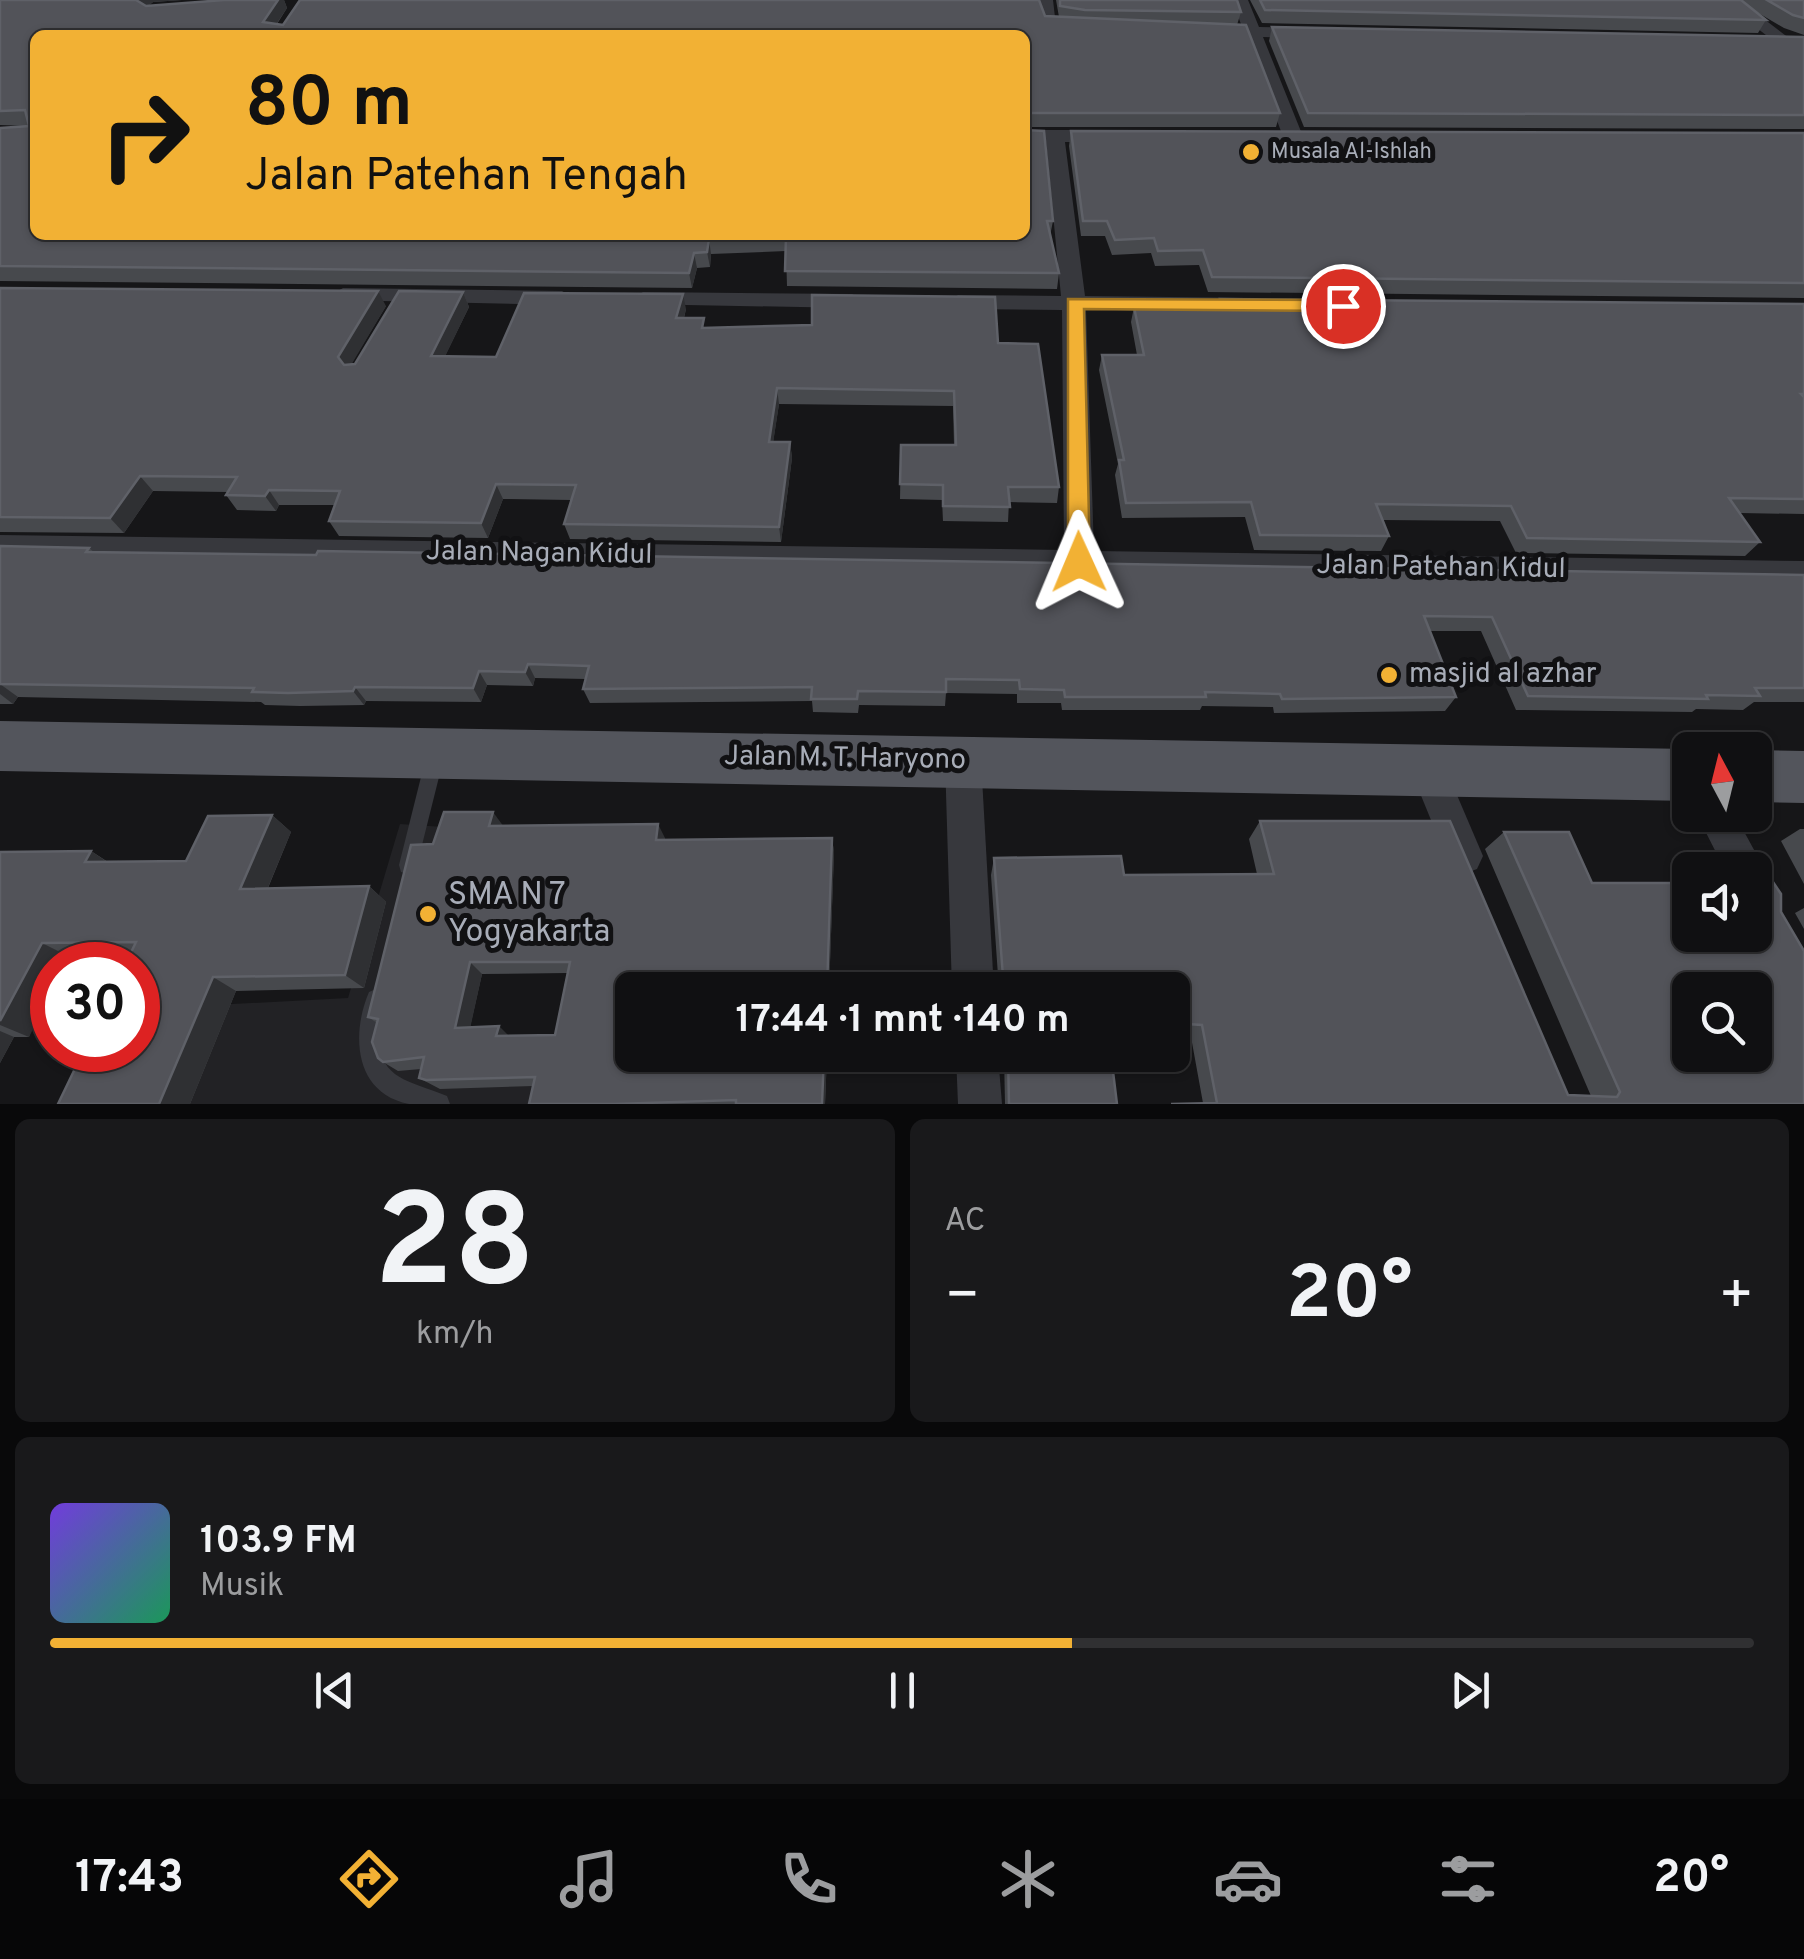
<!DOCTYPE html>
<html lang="id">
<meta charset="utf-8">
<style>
:root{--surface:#101012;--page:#19191b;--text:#f1f3f6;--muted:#9c9d9f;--line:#303032;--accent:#f2b134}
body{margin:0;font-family:Overpass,sans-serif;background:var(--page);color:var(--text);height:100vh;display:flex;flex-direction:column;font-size:38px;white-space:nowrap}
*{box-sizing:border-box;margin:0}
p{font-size:32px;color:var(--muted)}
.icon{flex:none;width:55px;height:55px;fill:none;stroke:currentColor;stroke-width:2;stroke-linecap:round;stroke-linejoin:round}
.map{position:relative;height:1104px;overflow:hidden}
.sheet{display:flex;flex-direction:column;gap:15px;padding:15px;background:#09090a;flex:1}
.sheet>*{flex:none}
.hud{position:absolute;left:30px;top:30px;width:1000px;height:210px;border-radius:15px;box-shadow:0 2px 8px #0004,0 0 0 2px var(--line);background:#f2b134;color:#111;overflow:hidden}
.needle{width:65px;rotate:353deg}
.tools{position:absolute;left:1672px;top:732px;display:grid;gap:20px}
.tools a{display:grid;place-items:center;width:100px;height:100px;border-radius:15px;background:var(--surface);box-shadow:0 2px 8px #0004,0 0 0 2px var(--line);font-size:50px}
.speed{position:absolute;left:30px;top:942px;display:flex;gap:20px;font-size:50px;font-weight:700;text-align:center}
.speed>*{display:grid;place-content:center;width:130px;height:130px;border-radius:50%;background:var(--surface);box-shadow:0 2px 8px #0004,0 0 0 2px var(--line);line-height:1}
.speed .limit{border:15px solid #d22;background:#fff;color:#111}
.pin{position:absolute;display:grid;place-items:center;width:85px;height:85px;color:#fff;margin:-42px;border:5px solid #fff;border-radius:50%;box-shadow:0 2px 10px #0007}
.me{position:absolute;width:110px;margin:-55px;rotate:359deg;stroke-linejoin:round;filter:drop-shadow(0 0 8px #0008)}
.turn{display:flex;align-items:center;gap:35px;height:210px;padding:0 50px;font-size:45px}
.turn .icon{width:130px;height:130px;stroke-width:2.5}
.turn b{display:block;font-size:70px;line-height:85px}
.big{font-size:75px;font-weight:700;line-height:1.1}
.sheet .tile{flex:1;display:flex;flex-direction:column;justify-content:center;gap:15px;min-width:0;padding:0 35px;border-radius:15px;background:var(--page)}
.sheet .dial{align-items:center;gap:0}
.dial b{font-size:130px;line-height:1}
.song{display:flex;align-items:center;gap:30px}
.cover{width:120px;height:120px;border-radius:15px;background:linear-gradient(135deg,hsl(260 70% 55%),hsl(150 70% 35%))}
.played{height:10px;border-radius:5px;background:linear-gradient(90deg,var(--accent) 60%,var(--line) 60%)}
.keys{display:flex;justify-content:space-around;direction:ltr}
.heat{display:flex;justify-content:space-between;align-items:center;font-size:55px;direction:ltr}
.sheet .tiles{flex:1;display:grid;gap:15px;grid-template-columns:1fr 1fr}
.tile:last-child{grid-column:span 2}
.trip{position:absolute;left:615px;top:972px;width:575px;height:100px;border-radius:15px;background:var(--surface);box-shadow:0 2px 8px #0004,0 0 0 2px var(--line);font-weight:700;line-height:100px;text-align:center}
.dock{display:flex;height:160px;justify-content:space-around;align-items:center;background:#060607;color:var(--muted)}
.dock .icon{width:70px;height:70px}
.dock .active{color:var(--accent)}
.dock b{font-size:45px;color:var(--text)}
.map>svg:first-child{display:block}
</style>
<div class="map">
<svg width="1804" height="1104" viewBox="0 0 1804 1104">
<rect width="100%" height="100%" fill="#161618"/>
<!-- built -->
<path fill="#222225" d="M 400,824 L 501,831 L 459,1043 L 648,1104 L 82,1104 L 138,1050 L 138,1009 L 348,998 Z"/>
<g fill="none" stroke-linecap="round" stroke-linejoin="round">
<!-- lane -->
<g fill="#37383d" fill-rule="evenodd">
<path d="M 434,753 L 440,755 L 443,761 L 417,865 L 415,872 L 408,874 L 401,872 L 399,865 L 425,761 L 428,755 Z"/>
<path d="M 376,989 L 383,992 C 388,1003 383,1011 381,1023 C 373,1079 405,1079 447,1096 L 450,1104 C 437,1104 422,1104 409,1104 C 354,1093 351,1034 369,992 Z"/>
</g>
<!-- street -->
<g fill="#37383d" fill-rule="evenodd">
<path d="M 1037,0 L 1053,0 L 1056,26 L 1044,26 Z"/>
<path d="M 1232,0 L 1248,0 L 1259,27 L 1308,28 L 1316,33 L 1308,38 L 1263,37 L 1302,134 L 1299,138 L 1282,134 Z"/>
<path d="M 1721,0 L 1739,0 L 1794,42 L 1780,46 Z"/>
<path d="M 1025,130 L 1111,130 L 1121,136 L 1111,142 L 1065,142 L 1085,296 L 1257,298 L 1269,305 L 1257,312 L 1086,310 L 1094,551 L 1804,561 L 1804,585 L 0,557 L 0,535 L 1064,550 L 1062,310 L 958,309 L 946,302 L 958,295 L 1061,296 L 1046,142 L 1025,142 Z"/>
<path d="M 343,288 L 562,291 L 574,298 L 562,305 L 335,300 L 331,295 Z"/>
<path d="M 643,292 L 852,294 L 864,301 L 852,308 L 635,304 L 631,299 Z"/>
<path d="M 963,744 L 975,749 L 981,760 L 994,990 L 952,990 L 945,760 L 951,749 Z"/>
<path d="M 1429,755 L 1442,760 L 1483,856 L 1477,869 L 1464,874 L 1451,869 L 1411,771 L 1416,760 Z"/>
<path d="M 1697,815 L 1735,815 L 1765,870 L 1759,883 L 1755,885 L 1755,870 L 1725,870 Z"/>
<path d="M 956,1055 L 998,1055 L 1002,1104 L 958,1104 Z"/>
</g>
<!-- primary -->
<g fill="#53555c" fill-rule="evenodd">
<path d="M 0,721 L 1690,749 L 1692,750 L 1690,801 L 0,771 Z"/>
<path d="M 1755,750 L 1804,751 L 1804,803 L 1755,802 Z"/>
</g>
</g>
<!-- wall -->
<g fill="#47494d" fill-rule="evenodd">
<path d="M 0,0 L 182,0 L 153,2 L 148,6 L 224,0 L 284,0 L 287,8 L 277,24 L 283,25 L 1059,17 L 1056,0 L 1237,0 L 1241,12 L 1237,25 L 1280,113 L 1276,127 L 1025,127 L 1025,35 L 35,35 L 35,235 L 1025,235 L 1025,130 L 1053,221 L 1050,236 L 1059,273 L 1057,289 L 787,286 L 786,251 L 711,254 L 710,267 L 697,268 L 692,288 L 0,281 L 0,128 L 29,126 L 0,125 Z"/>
<path d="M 1250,0 L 1804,0 L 1804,35 L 1784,28 L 1755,11 L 1766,20 L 1758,33 L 1262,23 Z"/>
<path d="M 1272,27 L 1804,37 L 1804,129 L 1304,127 L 1269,41 Z"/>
<path d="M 1071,131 L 1804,133 L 1804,298 L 1208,292 L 1199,265 L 1155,266 L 1151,253 L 1112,255 L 1105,236 L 1081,236 L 1069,146 Z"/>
<path d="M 0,288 L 386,306 L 351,364 L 355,364 L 463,292 L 469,307 L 445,356 L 496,357 L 686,309 L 684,318 L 706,328 L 998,343 L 1059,487 L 1057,503 L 1009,502 L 1008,522 L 943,521 L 942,500 L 900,499 L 901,445 L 954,445 L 953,406 L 779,404 L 773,442 L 790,442 L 792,458 L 781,542 L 570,539 L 564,524 L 571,500 L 503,499 L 488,538 L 339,536 L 329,521 L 334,505 L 279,505 L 276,511 L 237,510 L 226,495 L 228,492 L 153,491 L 124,533 L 0,532 Z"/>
<path d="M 1220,299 L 1804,304 L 1804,514 L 1740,513 L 1760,542 L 1745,556 L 1516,553 L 1500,521 L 1382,520 L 1389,536 L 1381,551 L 1254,550 L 1245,517 L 1122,518 L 1115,475 L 1118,464 L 1099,370 L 1102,355 L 1137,355 L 1131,322 L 1134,307 L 1217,308 Z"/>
<path d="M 0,546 L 89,548 L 94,552 L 1804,575 L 1804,702 L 1754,702 L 1743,710 L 1696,709 L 1692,712 L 1516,710 L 1481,631 L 1430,631 L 1456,697 L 1445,711 L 1274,713 L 1273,707 L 1202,706 L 1200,710 L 1062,710 L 1061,703 L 1017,703 L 1017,694 L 946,693 L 945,706 L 859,705 L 858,713 L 813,712 L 812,701 L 590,703 L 583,689 L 586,679 L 535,678 L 533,686 L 487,685 L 481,702 L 366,701 L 364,705 L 300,706 L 265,705 L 261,702 L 18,697 L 13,704 L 0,704 Z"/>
<path d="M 272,815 L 291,832 L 268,888 L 369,886 L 386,902 L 364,988 L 236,991 L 190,1104 L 58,1104 L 129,956 L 70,957 L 66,965 L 52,965 L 29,1037 L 14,1037 L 0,1063 L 0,852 L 91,851 L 108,862 L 186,861 Z"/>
<path d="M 1260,821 L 1568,1095 L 1591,1096 L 1485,849 L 1504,832 L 1592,883 L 1781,912 L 1804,1104 L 1203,1103 L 1191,1037 L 1172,1037 L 1172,990 L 999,990 L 991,875 L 994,858 L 1124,875 L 1257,874 L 1249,839 Z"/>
<path d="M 503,826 L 665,838 L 664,840 L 832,838 L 834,852 L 829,990 L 632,990 L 632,1055 L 827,1055 L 825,1104 L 529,1104 L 533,1086 L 440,1089 L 419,1078 L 421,1069 L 398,1071 L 383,1062 L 377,1023 L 368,1017 L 433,844 ZM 567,973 L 555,1035 L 509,1036 L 470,1027 L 482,974 Z"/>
<path d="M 1800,829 L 1804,829 L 1804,884 L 1781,841 Z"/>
<path d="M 1804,908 L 1804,929 L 1795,913 Z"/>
<path d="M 1004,1055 L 1111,1055 L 1117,1104 L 1005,1104 Z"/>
</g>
<!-- shaded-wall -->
<g fill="#2f3033">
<path d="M 135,0 L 182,0 L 153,2 L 141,12 Z"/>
<path d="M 278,0 L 284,0 L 287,8 L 269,35 L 263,22 Z"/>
<path d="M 709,239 L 711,254 L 710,267 L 707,252 Z"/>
<path d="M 694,253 L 697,268 L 692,288 L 689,273 Z"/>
<path d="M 378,291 L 386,306 L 347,372 L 338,357 Z"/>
<path d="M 463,292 L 469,307 L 438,371 L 431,356 Z"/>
<path d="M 683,294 L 686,309 L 680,333 L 676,318 Z"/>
<path d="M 777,388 L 779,404 L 771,457 L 769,442 Z"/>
<path d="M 790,442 L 792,458 L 781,542 L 779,527 Z"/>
<path d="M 140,476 L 153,491 L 124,533 L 110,518 Z"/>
<path d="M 496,484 L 503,499 L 488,538 L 481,523 Z"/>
<path d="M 269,490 L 279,505 L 276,511 L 265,496 Z"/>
<path d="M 528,664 L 535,678 L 533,686 L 525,672 Z"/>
<path d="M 479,671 L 487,685 L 481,702 L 473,688 Z"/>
<path d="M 0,684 L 18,697 L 13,704 L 0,694 Z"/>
<path d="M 355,687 L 366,701 L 364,705 L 353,691 Z"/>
<path d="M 493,812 L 504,827 L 489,826 Z"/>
<path d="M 272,815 L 291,832 L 261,904 L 240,889 Z"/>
<path d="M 658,824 L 665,838 L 662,854 L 656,840 Z"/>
<path d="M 832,838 L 834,852 L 829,990 L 827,990 Z"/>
<path d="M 91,851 L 116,868 L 85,862 Z"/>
<path d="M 369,886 L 386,902 L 364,988 L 345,975 Z"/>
<path d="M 42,943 L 70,957 L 66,965 L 52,965 L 52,991 L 29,1037 L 0,1025 L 0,1021 Z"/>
<path d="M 470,962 L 482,974 L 468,1038 L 455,1028 Z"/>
<path d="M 213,977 L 236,991 L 190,1104 L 159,1104 Z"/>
<path d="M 499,1026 L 510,1037 L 496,1036 Z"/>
<path d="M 0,1031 L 14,1037 L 0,1063 Z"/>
<path d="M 824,1055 L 827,1055 L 825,1104 L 822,1104 Z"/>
</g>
<!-- building -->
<g fill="#525359" stroke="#5f6168" stroke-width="2.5" fill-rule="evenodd">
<path d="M 0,0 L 136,0 L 146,6 L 224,0 L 278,0 L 263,22 L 283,25 L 300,0 L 1039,0 L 1045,16 L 1246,25 L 1280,113 L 1025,113 L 1025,35 L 35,35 L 35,235 L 1025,235 L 1025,130 L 1044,131 L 1053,221 L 1047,221 L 1059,273 L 785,271 L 786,236 L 709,239 L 707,252 L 694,253 L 689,273 L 0,266 L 0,128 L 29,126 L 25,110 L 0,111 Z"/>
<path d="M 1060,0 L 1237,0 L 1241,12 L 1085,10 L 1060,6 Z"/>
<path d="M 1260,0 L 1741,0 L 1766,20 L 1265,10 Z"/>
<path d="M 1767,0 L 1804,0 L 1804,18 L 1793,15 Z"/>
<path d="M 1272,27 L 1804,37 L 1804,115 L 1308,113 Z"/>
<path d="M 1071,131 L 1804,133 L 1804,283 L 1212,277 L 1203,250 L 1158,251 L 1154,238 L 1115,240 L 1107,221 L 1083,221 Z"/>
<path d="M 0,288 L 378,291 L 338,357 L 344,365 L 355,364 L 399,291 L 463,292 L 431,356 L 496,357 L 524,293 L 683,294 L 676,318 L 704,318 L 702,328 L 812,325 L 812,295 L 995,297 L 998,343 L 1038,344 L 1059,487 L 1008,487 L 1010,507 L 943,506 L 943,485 L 900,484 L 901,445 L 956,445 L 954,391 L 777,388 L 769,442 L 790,442 L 779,527 L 564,524 L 576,485 L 496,484 L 481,523 L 329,521 L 340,491 L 269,490 L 265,496 L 226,495 L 237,477 L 140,476 L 110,518 L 0,517 Z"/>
<path d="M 1220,299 L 1804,304 L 1804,394 L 1801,394 L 1804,397 L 1804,499 L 1729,498 L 1760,542 L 1527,538 L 1511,506 L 1376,504 L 1389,536 L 1260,535 L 1251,502 L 1126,503 L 1119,460 L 1124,460 L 1102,355 L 1144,355 L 1134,307 L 1223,308 Z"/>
<path d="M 0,546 L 89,548 L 86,552 L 316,555 L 318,551 L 1804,575 L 1804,688 L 1755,688 L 1760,696 L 1706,695 L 1708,699 L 1528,696 L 1492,617 L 1424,616 L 1456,697 L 1282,699 L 1280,694 L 1205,692 L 1206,697 L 1065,697 L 1064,690 L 1020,689 L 1019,680 L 946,679 L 946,692 L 858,691 L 857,699 L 811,699 L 812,687 L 583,689 L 589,666 L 528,664 L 525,672 L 479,671 L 473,688 L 355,687 L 353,691 L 288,693 L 252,692 L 254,688 L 0,684 Z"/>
<path d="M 444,812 L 493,812 L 489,826 L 658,824 L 656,840 L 832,838 L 827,990 L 632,990 L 632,1055 L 824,1055 L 822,1104 L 736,1104 L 736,1100 L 615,1104 L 529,1104 L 535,1077 L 426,1080 L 419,1078 L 424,1057 L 383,1062 L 378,1058 L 372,1042 L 378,1019 L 368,1017 L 411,845 L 433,844 ZM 470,962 L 570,962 L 555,1035 L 496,1036 L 499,1026 L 455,1028 Z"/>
<path d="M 272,815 L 240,889 L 369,886 L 345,975 L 213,977 L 159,1104 L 58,1104 L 84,1050 L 138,1050 L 138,965 L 125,965 L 136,942 L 42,943 L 0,1021 L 0,852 L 91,851 L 85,862 L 186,861 L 208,816 Z"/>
<path d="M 1260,821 L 1450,821 L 1568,1095 L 1617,1097 L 1620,1092 L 1504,832 L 1569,832 L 1592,883 L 1690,883 L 1690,935 L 1755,935 L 1755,882 L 1773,882 L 1781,894 L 1781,912 L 1804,951 L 1804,1104 L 1171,1104 L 1217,1103 L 1202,1025 L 1172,1023 L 1172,990 L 1004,990 L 994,858 L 1121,856 L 1124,875 L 1274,874 ZM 1690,990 L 1755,990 L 1755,1055 L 1690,1055 Z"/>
<path d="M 1008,1055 L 1111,1055 L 1117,1104 L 1009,1104 Z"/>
</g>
<!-- route -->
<path fill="#f2b134" stroke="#9d7322" stroke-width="2.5" d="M 1068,299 L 1343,300 L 1352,306 L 1343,311 L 1084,309 L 1090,562 L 1079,571 L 1068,562 Z"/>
<!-- markers -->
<g fill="#f2b134" stroke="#111113" stroke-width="4">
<circle cx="1251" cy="152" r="10"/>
<circle cx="1389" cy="675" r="10"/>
<circle cx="428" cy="914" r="10"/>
</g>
<g text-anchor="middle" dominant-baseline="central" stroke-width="10" stroke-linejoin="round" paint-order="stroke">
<!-- far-poi labels -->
<g font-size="22" fill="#a8adb8" stroke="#111113" text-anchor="start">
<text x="1271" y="152">Musala Al-Ishlah</text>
</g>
<!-- street labels -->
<g font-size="28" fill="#a8adb8" stroke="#111113">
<text transform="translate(539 554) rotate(1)">Jalan Nagan Kidul</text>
<text transform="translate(1441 568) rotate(1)">Jalan Patehan Kidul</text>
<text transform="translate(845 759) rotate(1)">Jalan M. T. Haryono</text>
</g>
<!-- poi labels -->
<g font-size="28" fill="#a8adb8" stroke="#111113" text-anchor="start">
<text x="1409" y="675">masjid al azhar</text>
</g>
<!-- near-poi labels -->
<g font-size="32" fill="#a8adb8" stroke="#111113" text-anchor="start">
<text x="448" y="896">SMA N 7<tspan x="448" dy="37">Yogyakarta</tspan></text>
</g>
</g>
</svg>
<div class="tools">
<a><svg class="needle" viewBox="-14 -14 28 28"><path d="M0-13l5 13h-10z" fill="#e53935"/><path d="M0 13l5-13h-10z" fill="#9c9d9f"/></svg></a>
<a><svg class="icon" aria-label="sound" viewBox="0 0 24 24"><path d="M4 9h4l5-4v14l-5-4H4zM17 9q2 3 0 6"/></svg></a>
<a><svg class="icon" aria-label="search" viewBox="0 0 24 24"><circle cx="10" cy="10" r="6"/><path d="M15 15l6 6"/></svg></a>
</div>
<div class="speed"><div class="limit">30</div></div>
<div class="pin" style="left:1343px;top:306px;background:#d93025"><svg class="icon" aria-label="arrive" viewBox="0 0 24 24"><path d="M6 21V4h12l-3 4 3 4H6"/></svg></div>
<svg class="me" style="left:1079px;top:562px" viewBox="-20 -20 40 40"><path d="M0-17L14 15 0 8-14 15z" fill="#f2b134" stroke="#fff" stroke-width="4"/></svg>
<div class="trip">17:44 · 1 mnt · 140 m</div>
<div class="hud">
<div class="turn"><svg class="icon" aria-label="right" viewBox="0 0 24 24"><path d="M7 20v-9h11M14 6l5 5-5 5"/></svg><div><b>80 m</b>Jalan Patehan Tengah</div></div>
</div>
</div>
<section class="sheet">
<div class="tiles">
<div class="tile dial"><b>28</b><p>km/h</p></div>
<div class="tile"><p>AC</p>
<div class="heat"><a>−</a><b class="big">20°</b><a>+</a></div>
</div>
<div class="tile">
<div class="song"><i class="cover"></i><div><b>103.9 FM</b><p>Musik</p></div></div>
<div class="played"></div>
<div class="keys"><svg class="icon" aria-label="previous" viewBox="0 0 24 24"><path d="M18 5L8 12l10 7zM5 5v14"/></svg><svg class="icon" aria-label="pause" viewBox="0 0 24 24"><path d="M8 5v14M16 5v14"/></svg><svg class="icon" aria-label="next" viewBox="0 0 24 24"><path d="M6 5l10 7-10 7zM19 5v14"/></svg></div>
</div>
</div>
</section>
<nav class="dock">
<b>17:43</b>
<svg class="icon active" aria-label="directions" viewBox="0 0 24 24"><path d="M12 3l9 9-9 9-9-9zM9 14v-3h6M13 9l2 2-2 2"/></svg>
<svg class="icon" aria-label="music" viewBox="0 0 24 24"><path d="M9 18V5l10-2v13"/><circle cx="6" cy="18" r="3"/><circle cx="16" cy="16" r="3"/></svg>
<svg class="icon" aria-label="phone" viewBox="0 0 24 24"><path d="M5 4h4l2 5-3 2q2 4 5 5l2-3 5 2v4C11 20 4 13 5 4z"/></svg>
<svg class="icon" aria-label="climate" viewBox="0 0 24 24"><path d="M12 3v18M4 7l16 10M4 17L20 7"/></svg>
<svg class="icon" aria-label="car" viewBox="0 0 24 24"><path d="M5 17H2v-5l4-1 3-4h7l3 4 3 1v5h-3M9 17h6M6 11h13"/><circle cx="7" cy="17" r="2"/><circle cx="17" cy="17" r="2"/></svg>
<svg class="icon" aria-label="filters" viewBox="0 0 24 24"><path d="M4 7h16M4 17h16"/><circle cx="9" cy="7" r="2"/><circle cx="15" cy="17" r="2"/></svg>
<b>20°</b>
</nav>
